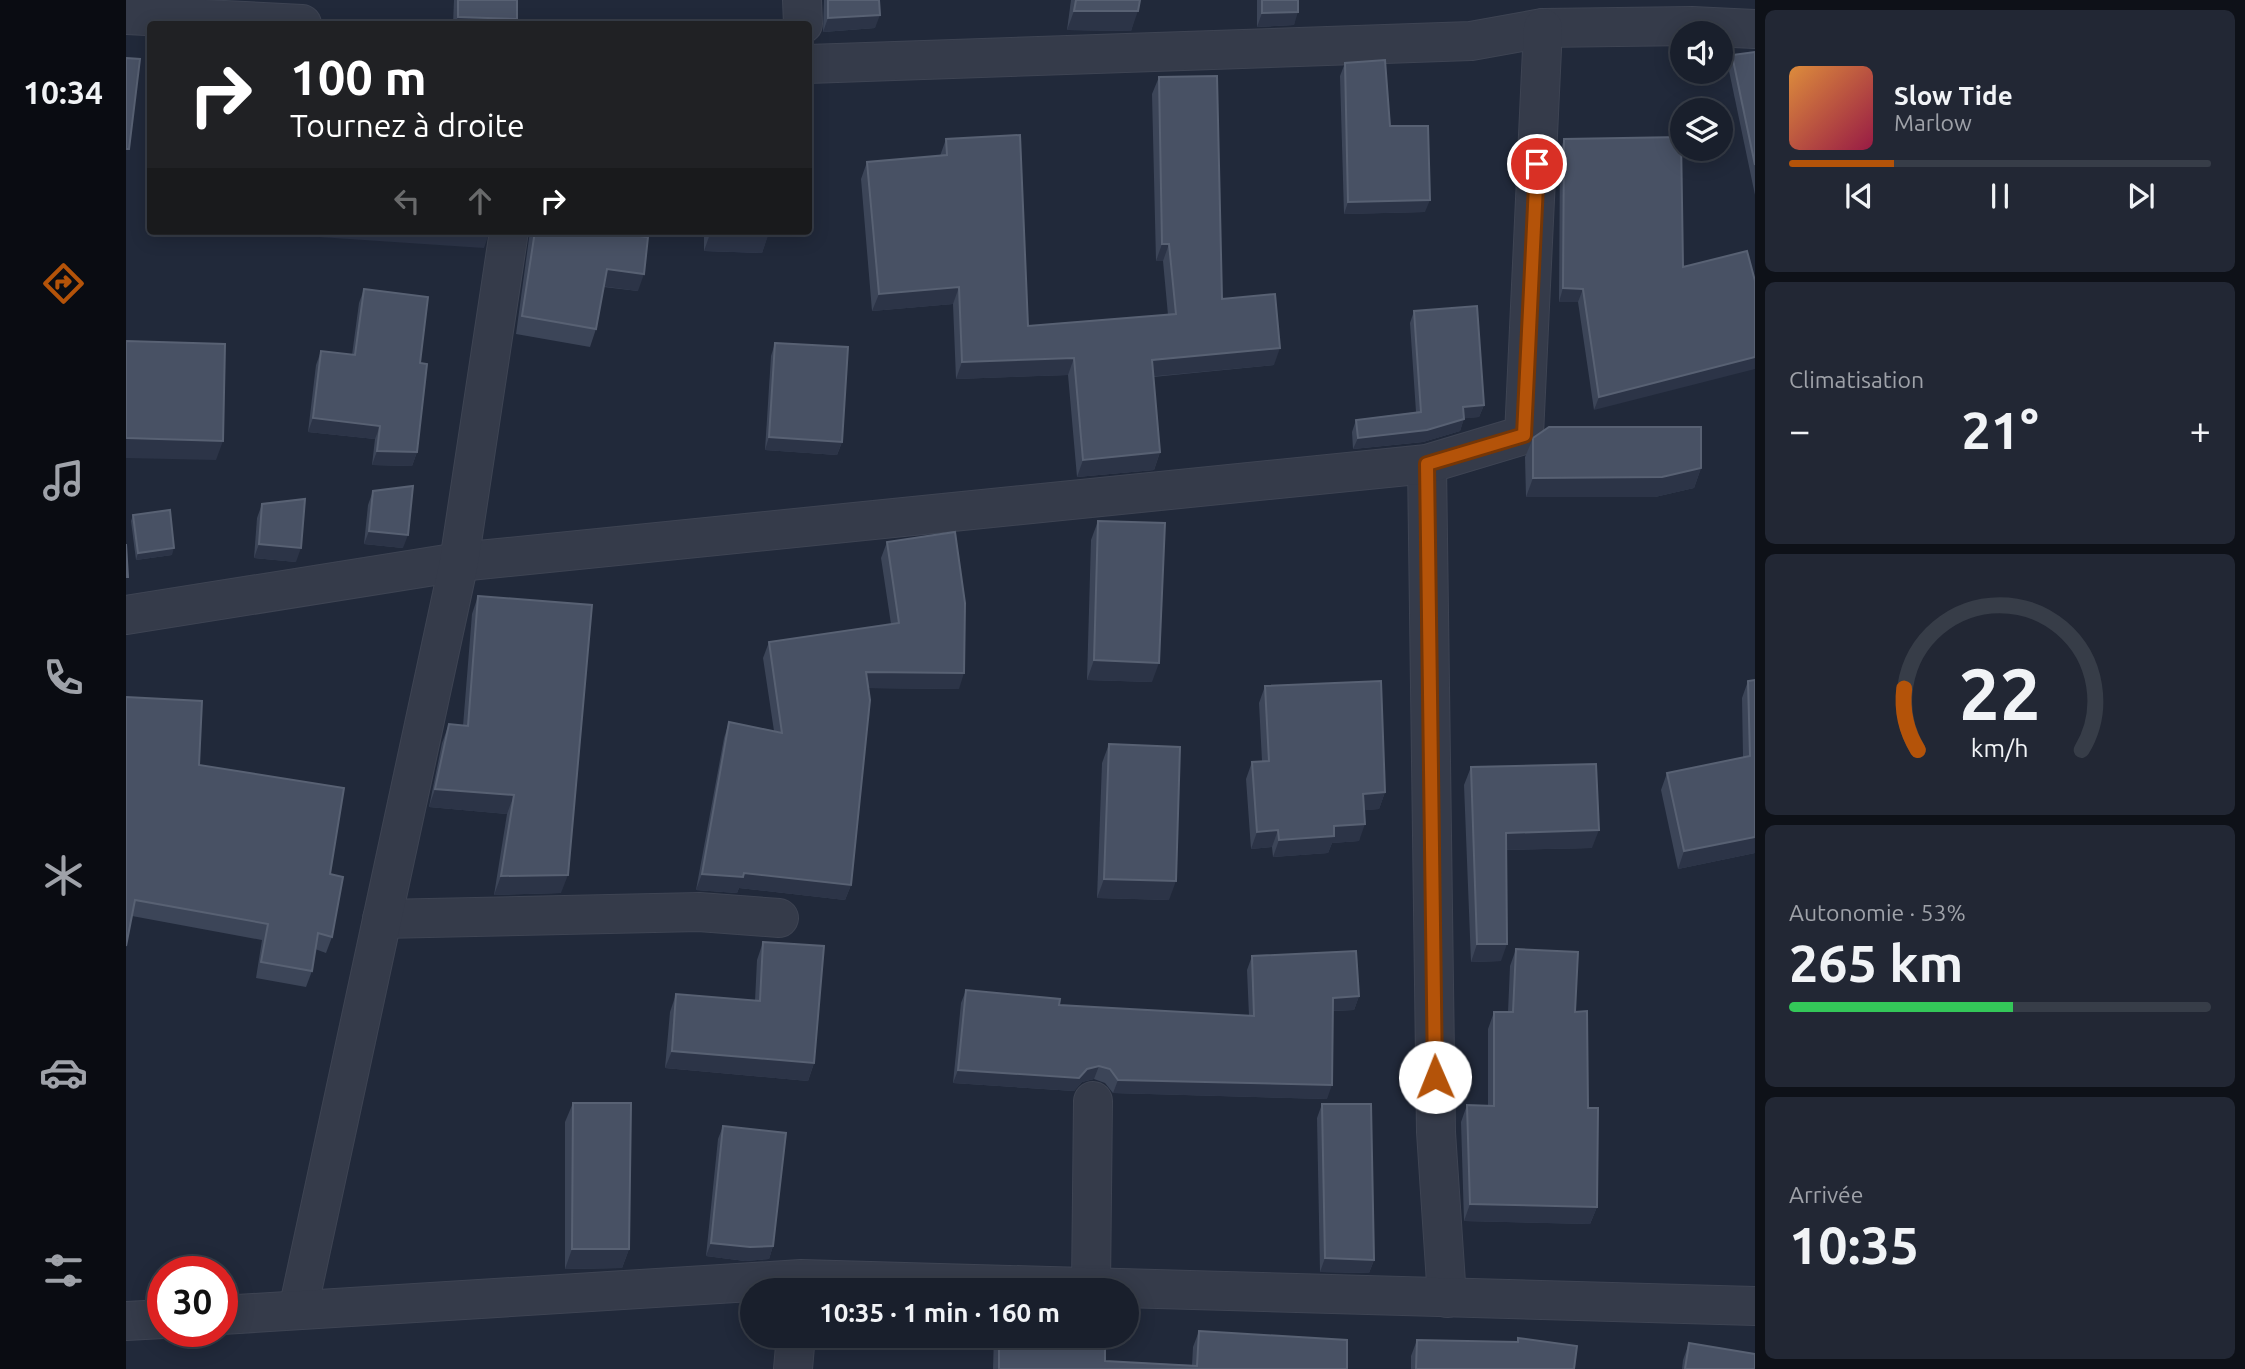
<!DOCTYPE html>
<html lang="fr">
<meta charset="utf-8">
<style>
:root{--surface:#191f2c;--page:#222734;--text:#f1f3f6;--muted:#9fa2a9;--line:#373d48;--accent:#b45309}
body{margin:0;font-family:Ubuntu,sans-serif;background:var(--page);color:var(--text);height:100vh;display:flex;flex-direction:column;font-size:26px;white-space:nowrap}
*{box-sizing:border-box;margin:0}
p{font-size:23px;color:var(--muted)}
.icon{flex:none;width:38px;height:38px;fill:none;stroke:currentColor;stroke-width:2;stroke-linecap:round;stroke-linejoin:round}
.map{position:relative;flex:1;overflow:hidden}
.drawer{display:flex;flex-direction:column;gap:10px;padding:10px;background:#0e1118;width:490px}
.drawer>*{flex:none}
.guide{position:absolute;left:21px;top:21px;width:665px;height:214px;border-radius:7px;box-shadow:0 4px 18px #0003,0 0 0 2px var(--line);background:#202124;color:#fff;overflow:hidden}
.buttons{position:absolute;left:1544px;top:21px;display:grid;gap:14px}
.buttons a{display:grid;place-items:center;width:63px;height:63px;border-radius:50%;background:var(--surface);box-shadow:0 4px 18px #0003,0 0 0 2px var(--line);font-size:35px}
.speed{position:absolute;left:21px;top:1256px;display:flex;gap:14px;font-size:35px;font-weight:700;text-align:center}
.speed>*{display:grid;place-content:center;width:91px;height:91px;border-radius:50%;background:var(--surface);box-shadow:0 4px 18px #0003,0 0 0 2px var(--line);line-height:1}
.speed .limit{border:10px solid #d22;background:#fff;color:#111}
.pin{position:absolute;display:grid;place-items:center;width:60px;height:60px;color:#fff;margin:-30px;border:4px solid #fff;border-radius:50%;box-shadow:0 2px 7px #0007}
.me{position:absolute;width:77px;margin:-38px;rotate:359deg;stroke-linejoin:round;filter:drop-shadow(0 0 5px #0008)}
.turn{display:flex;align-items:center;gap:24px;height:147px;padding:0 28px;font-size:32px}
.turn .icon{width:91px;height:91px;stroke-width:2.5}
.turn b{display:block;font-size:49px;line-height:60px}
.lanes{display:flex;align-items:center;height:66px;padding:0 28px;background:#0003;justify-content:center;gap:35px;direction:ltr}
.lanes .off{opacity:.35}
.big{font-size:52px;font-weight:700;line-height:1.1}
.drawer .card{flex:1;display:flex;flex-direction:column;justify-content:center;gap:10px;min-width:0;padding:0 24px;border-radius:10px;background:var(--page)}
.drawer .dial{align-items:center;gap:0}
.dial svg{height:182px;overflow:visible;fill:none;stroke:var(--line);stroke-width:7;stroke-linecap:round;text-anchor:middle}
.dial text{fill:var(--text);stroke:none}
.song{display:flex;align-items:center;gap:21px}
.cover{width:84px;height:84px;border-radius:10px;background:linear-gradient(135deg,hsl(30 70% 55%),hsl(340 70% 35%))}
.played{height:7px;border-radius:4px;background:linear-gradient(90deg,var(--accent) 25%,var(--line) 25%)}
.keys{display:flex;justify-content:space-around;direction:ltr}
.heat{display:flex;justify-content:space-between;align-items:center;font-size:38px;direction:ltr}
.charge{height:10px;border-radius:5px;background:linear-gradient(90deg,#34c759 53%,var(--line) 0)}
.trip{position:absolute;left:614px;top:1278px;width:399px;height:70px;border-radius:35px;background:var(--surface);box-shadow:0 4px 18px #0003,0 0 0 2px var(--line);font-weight:700;line-height:70px;text-align:center}
main{display:flex;flex:1;min-height:0}
.menu{display:flex;flex-direction:column;width:126px;justify-content:space-around;align-items:center;background:#0a0c12;color:var(--muted)}
.menu .icon{width:49px;height:49px}
.menu .selected{color:var(--accent)}
.menu b{font-size:32px;color:var(--text)}
.map>svg:first-child{display:block}
</style>
<main>
<nav class="menu">
<b>10:34</b>
<svg class="icon selected" aria-label="directions" viewBox="0 0 24 24"><path d="M12 3l9 9-9 9-9-9zM9 14v-3h6M13 9l2 2-2 2"/></svg>
<svg class="icon" aria-label="music" viewBox="0 0 24 24"><path d="M9 18V5l10-2v13"/><circle cx="6" cy="18" r="3"/><circle cx="16" cy="16" r="3"/></svg>
<svg class="icon" aria-label="phone" viewBox="0 0 24 24"><path d="M5 4h4l2 5-3 2q2 4 5 5l2-3 5 2v4C11 20 4 13 5 4z"/></svg>
<svg class="icon" aria-label="climate" viewBox="0 0 24 24"><path d="M12 3v18M4 7l16 10M4 17L20 7"/></svg>
<svg class="icon" aria-label="car" viewBox="0 0 24 24"><path d="M5 17H2v-5l4-1 3-4h7l3 4 3 1v5h-3M9 17h6M6 11h13"/><circle cx="7" cy="17" r="2"/><circle cx="17" cy="17" r="2"/></svg>
<svg class="icon" aria-label="filters" viewBox="0 0 24 24"><path d="M4 7h16M4 17h16"/><circle cx="9" cy="7" r="2"/><circle cx="15" cy="17" r="2"/></svg>
</nav>
<div class="map">
<svg width="1629" height="1369" viewBox="0 0 1629 1369">
<rect width="100%" height="100%" fill="#21293a"/>
<g fill="none" stroke-linecap="round" stroke-linejoin="round">
<!-- minor casing -->
<g stroke="#3e4453" stroke-width="40">
<g id="minor">
<path d="M 676,0 L 677,24"/>
<path d="M 0,15 L 176,24"/>
<path d="M 682,64 L 1345,41 L 1417,28 L 1566,26 L 1629,29"/>
<path d="M 1301,464 L 1310,1132 L 1321,1298"/>
<path d="M 0,615 L 333,562 L 1301,464 L 1398,435 L 1417,28"/>
<path d="M 256,919 L 573,912 L 653,918"/>
<path d="M 965,1287 L 967,1101"/>
<path d="M 172,1310 L 333,562 L 383,231"/>
<path d="M 96,1315 L 675,1279 L 1629,1306"/>
<path d="M 0,1321 L 37,1319"/>
<path d="M 667,1369 L 670,1335"/>
</g>
</g>
<!-- minor -->
<use href="#minor" stroke="#353b4a" stroke-width="38"/>
</g>
<!-- wall -->
<g fill="#3c4558">
<path d="M 328,0 L 391,0 L 389,24 L 327,24 Z"/>
<path d="M 698,0 L 753,0 L 749,28 L 697,32 Z"/>
<path d="M 945,0 L 1014,0 L 1005,31 L 941,30 Z"/>
<path d="M 1131,0 L 1172,0 L 1168,25 L 1131,27 Z"/>
<path d="M 1629,52 L 1629,195 L 1602,66 L 1606,55 Z"/>
<path d="M 1219,63 L 1264,126 L 1299,212 L 1218,214 L 1214,76 Z"/>
<path d="M 1033,77 L 1096,299 L 1148,365 L 1027,377 L 1034,452 L 1028,470 L 951,477 L 942,375 L 830,379 L 827,304 L 746,311 L 735,179 L 741,162 L 814,156 L 820,139 L 902,326 L 1042,315 L 1037,261 L 1030,261 L 1026,94 Z"/>
<path d="M 1438,139 L 1557,267 L 1468,410 L 1452,302 L 1433,302 L 1434,152 Z"/>
<path d="M 404,231 L 471,231 L 512,291 L 478,287 L 470,329 L 464,347 L 390,334 Z"/>
<path d="M 578,231 L 643,231 L 636,253 L 578,251 Z"/>
<path d="M 238,289 L 294,363 L 291,452 L 286,466 L 246,465 L 249,439 L 182,432 L 190,365 L 195,351 L 226,355 L 233,303 Z"/>
<path d="M 1288,311 L 1358,405 L 1353,417 L 1338,418 L 1334,431 L 1297,442 L 1227,449 L 1226,432 L 1230,420 L 1290,412 L 1284,323 Z"/>
<path d="M 649,343 L 716,442 L 711,455 L 639,450 L 645,356 Z"/>
<path d="M 1407,438 L 1575,468 L 1568,488 L 1529,497 L 1400,497 L 1399,457 Z"/>
<path d="M 247,491 L 277,548 L 238,544 L 242,505 Z"/>
<path d="M 136,504 L 170,562 L 128,558 L 131,518 Z"/>
<path d="M 7,515 L 46,555 L 10,560 L 5,521 Z"/>
<path d="M 972,521 L 1026,682 L 961,680 L 965,540 Z"/>
<path d="M 761,542 L 833,689 L 742,688 L 725,885 L 719,900 L 613,888 L 611,893 L 570,890 L 598,738 L 603,722 L 648,731 L 637,658 L 643,642 L 765,624 L 755,558 Z"/>
<path d="M 352,596 L 435,893 L 368,895 L 381,814 L 303,807 L 316,743 L 323,724 L 337,726 L 346,614 Z"/>
<path d="M 1622,681 L 1629,853 L 1552,869 L 1535,790 L 1541,773 L 1617,757 L 1616,698 Z"/>
<path d="M 1139,686 L 1259,792 L 1253,809 L 1238,810 L 1233,841 L 1206,843 L 1202,853 L 1147,857 L 1146,847 L 1125,849 L 1120,779 L 1126,762 L 1136,761 L 1133,703 Z"/>
<path d="M 0,697 L 73,765 L 204,874 L 206,937 L 200,953 L 189,949 L 186,971 L 180,987 L 130,978 L 136,940 L 6,916 Z"/>
<path d="M 983,744 L 1043,900 L 971,898 L 976,763 Z"/>
<path d="M 1345,767 L 1466,848 L 1380,850 L 1375,961 L 1345,962 L 1338,785 Z"/>
<path d="M 637,942 L 688,1063 L 682,1081 L 539,1068 L 544,1012 L 550,994 L 629,1001 L 631,960 Z"/>
<path d="M 1390,949 L 1449,1012 L 1462,1108 L 1471,1207 L 1464,1224 L 1338,1221 L 1335,1122 L 1341,1105 L 1362,1106 L 1362,1029 L 1368,1012 L 1382,1012 L 1384,966 Z"/>
<path d="M 1126,956 L 1233,996 L 1228,1010 L 1207,1011 L 1201,1099 L 987,1093 L 979,1083 L 968,1079 L 956,1082 L 948,1091 L 827,1083 L 835,1003 L 840,990 L 933,1005 L 1123,1016 L 1121,970 Z"/>
<path d="M 447,1103 L 503,1249 L 496,1268 L 439,1269 L 439,1122 Z"/>
<path d="M 1196,1104 L 1248,1260 L 1243,1273 L 1194,1272 L 1191,1118 Z"/>
<path d="M 597,1126 L 647,1246 L 643,1259 L 619,1261 L 580,1256 L 592,1139 Z"/>
<path d="M 1073,1331 L 1221,1369 L 867,1369 L 868,1335 L 979,1335 L 979,1361 L 1066,1365 L 1067,1347 Z"/>
<path d="M 1392,1338 L 1448,1369 L 1285,1369 L 1285,1356 L 1291,1340 L 1391,1342 Z"/>
<path d="M 1563,1343 L 1629,1369 L 1556,1369 L 1557,1360 Z"/>
</g>
<!-- shaded-wall -->
<g fill="#2c3447">
<path d="M 948,11 L 1012,11 L 1005,31 L 941,30 Z"/>
<path d="M 1172,12 L 1168,25 L 1131,27 L 1136,13 Z"/>
<path d="M 754,15 L 749,28 L 697,32 L 702,18 Z"/>
<path d="M 332,17 L 391,19 L 389,24 L 329,24 Z"/>
<path d="M 1304,200 L 1299,212 L 1218,214 L 1222,202 Z"/>
<path d="M 179,231 L 364,231 L 358,248 L 178,236 Z"/>
<path d="M 585,231 L 643,233 L 636,253 L 578,251 Z"/>
<path d="M 1036,244 L 1043,244 L 1037,261 L 1030,261 Z"/>
<path d="M 481,269 L 518,274 L 512,291 L 475,286 Z"/>
<path d="M 833,287 L 827,304 L 746,311 L 753,294 Z"/>
<path d="M 1437,288 L 1457,289 L 1452,302 L 1433,302 Z"/>
<path d="M 1154,348 L 1148,365 L 1020,377 L 1026,360 Z"/>
<path d="M 1629,357 L 1629,369 L 1468,410 L 1473,397 Z"/>
<path d="M 948,358 L 942,375 L 830,379 L 836,362 Z"/>
<path d="M 1358,405 L 1353,417 L 1333,419 L 1337,407 Z"/>
<path d="M 187,418 L 254,426 L 249,439 L 182,432 Z"/>
<path d="M 1338,419 L 1334,431 L 1297,442 L 1227,449 L 1232,438 Z"/>
<path d="M 643,437 L 716,442 L 711,455 L 639,450 Z"/>
<path d="M 0,438 L 97,441 L 90,460 L 0,458 Z"/>
<path d="M 251,451 L 291,452 L 286,466 L 246,465 Z"/>
<path d="M 1034,452 L 1028,470 L 951,477 L 957,460 Z"/>
<path d="M 1575,468 L 1568,488 L 1529,497 L 1400,497 L 1407,478 Z"/>
<path d="M 243,531 L 282,535 L 277,548 L 238,544 Z"/>
<path d="M 133,544 L 175,548 L 170,562 L 128,558 Z"/>
<path d="M 48,548 L 46,555 L 10,560 L 12,553 Z"/>
<path d="M 968,660 L 1033,663 L 1026,682 L 961,680 Z"/>
<path d="M 740,672 L 838,673 L 833,689 L 734,688 Z"/>
<path d="M 309,789 L 388,795 L 381,814 L 303,807 Z"/>
<path d="M 1259,792 L 1253,809 L 1231,811 L 1237,794 Z"/>
<path d="M 1239,824 L 1233,841 L 1206,843 L 1202,853 L 1147,857 L 1153,840 L 1208,826 Z"/>
<path d="M 1152,830 L 1146,847 L 1125,849 L 1131,832 Z"/>
<path d="M 1473,830 L 1466,848 L 1373,850 L 1380,833 Z"/>
<path d="M 1629,837 L 1629,853 L 1552,869 L 1558,851 Z"/>
<path d="M 618,873 L 725,885 L 719,900 L 613,888 L 611,893 L 570,890 L 576,874 Z"/>
<path d="M 442,875 L 435,893 L 368,895 L 375,876 Z"/>
<path d="M 978,879 L 1050,881 L 1043,900 L 971,898 Z"/>
<path d="M 1351,944 L 1381,944 L 1375,961 L 1345,962 Z"/>
<path d="M 1233,996 L 1228,1010 L 1202,1011 L 1207,998 Z"/>
<path d="M 546,1051 L 688,1063 L 682,1081 L 539,1068 Z"/>
<path d="M 973,1066 L 968,1079 L 956,1082 L 948,1091 L 827,1083 L 832,1070 L 961,1069 Z"/>
<path d="M 992,1080 L 1206,1085 L 1201,1099 L 987,1093 Z"/>
<path d="M 1344,1204 L 1471,1207 L 1464,1224 L 1338,1221 Z"/>
<path d="M 585,1243 L 647,1246 L 643,1259 L 619,1261 L 580,1256 Z"/>
<path d="M 446,1249 L 503,1249 L 496,1268 L 439,1269 Z"/>
<path d="M 1199,1258 L 1248,1260 L 1243,1273 L 1194,1272 Z"/>
</g>
<!-- building -->
<g fill="#485164" stroke="#586173" stroke-width="2">
<path d="M 332,0 L 391,0 L 391,19 L 332,17 Z"/>
<path d="M 702,0 L 753,0 L 754,15 L 702,18 Z"/>
<path d="M 950,0 L 1014,0 L 1012,11 L 948,11 Z"/>
<path d="M 1136,0 L 1172,0 L 1172,12 L 1136,13 Z"/>
<path d="M 1629,52 L 1629,165 L 1606,55 Z"/>
<path d="M 0,58 L 14,59 L 3,149 L 0,149 Z"/>
<path d="M 1259,60 L 1264,126 L 1302,126 L 1304,200 L 1222,202 L 1219,63 Z"/>
<path d="M 1091,76 L 1096,299 L 1149,294 L 1154,348 L 1026,360 L 1034,452 L 957,460 L 948,358 L 836,362 L 833,287 L 753,294 L 741,162 L 821,155 L 820,139 L 894,135 L 902,326 L 1050,314 L 1043,244 L 1036,244 L 1033,77 Z"/>
<path d="M 1555,137 L 1557,267 L 1621,251 L 1629,281 L 1629,357 L 1473,397 L 1457,289 L 1437,288 L 1438,139 Z"/>
<path d="M 409,231 L 471,231 L 522,237 L 518,274 L 481,269 L 470,329 L 396,316 Z"/>
<path d="M 585,231 L 643,231 L 643,233 Z"/>
<path d="M 238,289 L 302,297 L 294,363 L 301,364 L 291,452 L 251,451 L 254,426 L 187,418 L 195,351 L 229,355 Z"/>
<path d="M 1351,306 L 1358,405 L 1337,407 L 1338,419 L 1301,430 L 1232,438 L 1230,420 L 1295,412 L 1288,311 Z"/>
<path d="M 0,341 L 99,344 L 97,441 L 0,438 Z"/>
<path d="M 649,343 L 722,347 L 716,442 L 643,437 Z"/>
<path d="M 1423,427 L 1575,427 L 1575,468 L 1536,477 L 1407,478 L 1407,438 Z"/>
<path d="M 287,486 L 282,535 L 243,531 L 247,491 Z"/>
<path d="M 179,499 L 175,548 L 133,544 L 136,504 Z"/>
<path d="M 44,510 L 48,548 L 12,553 L 7,515 Z"/>
<path d="M 972,521 L 1039,523 L 1033,663 L 968,660 Z"/>
<path d="M 829,532 L 839,603 L 838,673 L 740,672 L 744,700 L 725,885 L 618,873 L 617,877 L 576,874 L 603,722 L 656,733 L 643,642 L 773,623 L 761,542 Z"/>
<path d="M 0,544 L 2,577 L 0,577 Z"/>
<path d="M 352,596 L 466,605 L 442,875 L 375,876 L 388,795 L 309,789 L 323,724 L 342,726 Z"/>
<path d="M 1629,680 L 1629,837 L 1558,851 L 1541,773 L 1624,756 L 1622,681 Z"/>
<path d="M 1255,681 L 1259,792 L 1237,794 L 1239,824 L 1208,826 L 1208,836 L 1153,840 L 1152,830 L 1131,832 L 1126,762 L 1143,761 L 1139,686 Z"/>
<path d="M 0,697 L 76,701 L 73,765 L 218,788 L 204,874 L 217,877 L 206,937 L 192,933 L 186,971 L 135,962 L 142,924 L 9,900 L 0,946 Z"/>
<path d="M 983,744 L 1054,747 L 1050,881 L 978,879 Z"/>
<path d="M 1470,764 L 1473,830 L 1380,833 L 1381,944 L 1351,944 L 1345,767 Z"/>
<path d="M 637,942 L 698,946 L 688,1063 L 546,1051 L 550,994 L 634,1001 Z"/>
<path d="M 1390,949 L 1452,952 L 1449,1012 L 1461,1011 L 1462,1108 L 1472,1108 L 1471,1207 L 1344,1204 L 1341,1105 L 1368,1106 L 1368,1012 L 1387,1012 Z"/>
<path d="M 1230,951 L 1233,996 L 1207,998 L 1206,1085 L 992,1080 L 984,1069 L 973,1066 L 961,1069 L 953,1078 L 832,1070 L 840,990 L 934,999 L 933,1005 L 1128,1016 L 1126,956 Z"/>
<path d="M 447,1103 L 505,1103 L 503,1249 L 446,1249 Z"/>
<path d="M 1196,1104 L 1245,1104 L 1248,1260 L 1199,1258 Z"/>
<path d="M 597,1126 L 660,1133 L 647,1246 L 624,1247 L 585,1243 Z"/>
<path d="M 1073,1331 L 1221,1340 L 1221,1369 L 873,1369 L 873,1335 L 979,1335 L 979,1361 L 1071,1366 Z"/>
<path d="M 1392,1338 L 1451,1346 L 1448,1369 L 1290,1369 L 1291,1340 L 1392,1342 Z"/>
<path d="M 1563,1343 L 1629,1354 L 1629,1369 L 1559,1369 Z"/>
</g>
<g fill="none" stroke-linecap="round" stroke-linejoin="round">
<!-- route casing -->
<g stroke="#753606" stroke-width="18">
<path id="route" d="M 1309,1077 L 1301,464 L 1398,435 L 1411,164"/>
</g>
<!-- route -->
<use href="#route" stroke="#b45309" stroke-width="12"/>
</g>
</svg>
<div class="buttons">
<a><svg class="icon" aria-label="sound" viewBox="0 0 24 24"><path d="M4 9h4l5-4v14l-5-4H4zM17 9q2 3 0 6"/></svg></a>
<a><svg class="icon" aria-label="layers" viewBox="0 0 24 24"><path d="M12 4l9 5-9 5-9-5zM3 14l9 5 9-5"/></svg></a>
</div>
<div class="speed"><div class="limit">30</div></div>
<div class="pin" style="left:1411px;top:164px;background:#d93025"><svg class="icon" aria-label="arrive" viewBox="0 0 24 24"><path d="M6 21V4h12l-3 4 3 4H6"/></svg></div>
<svg class="me" style="left:1309px;top:1077px" viewBox="-20 -20 40 40"><circle r="19" fill="#fff"/><path d="M0-13L10 11 0 6-10 11z" fill="#b45309"/></svg>
<div class="trip">10:35 · 1 min · 160 m</div>
<div class="guide">
<div class="turn"><svg class="icon" aria-label="right" viewBox="0 0 24 24"><path d="M7 20v-9h11M14 6l5 5-5 5"/></svg><div><b>100 m</b>Tournez à droite</div></div>
<div class="lanes"><svg class="icon off" aria-label="left" viewBox="0 0 24 24"><path d="M17 20v-9H6M10 6l-5 5 5 5"/></svg><svg class="icon off" aria-label="ahead" viewBox="0 0 24 24"><path d="M12 20V5M6 11l6-6 6 6"/></svg><svg class="icon" aria-label="right" viewBox="0 0 24 24"><path d="M7 20v-9h11M14 6l5 5-5 5"/></svg></div>
</div>
</div>
<section class="drawer">
<div class="card">
<div class="song"><i class="cover"></i><div><b>Slow Tide</b><p>Marlow</p></div></div>
<div class="played"></div>
<div class="keys"><svg class="icon" aria-label="previous" viewBox="0 0 24 24"><path d="M18 5L8 12l10 7zM5 5v14"/></svg><svg class="icon" aria-label="pause" viewBox="0 0 24 24"><path d="M8 5v14M16 5v14"/></svg><svg class="icon" aria-label="next" viewBox="0 0 24 24"><path d="M6 5l10 7-10 7zM19 5v14"/></svg></div>
</div>
<div class="card"><p>Climatisation</p>
<div class="heat"><a>−</a><b class="big">21°</b><a>+</a></div>
</div>
<div class="card dial"><svg viewBox="0 0 100 80">
<path d="M14 69A42 42 0 1 1 86 69"/>
<path d="M14 69A42 42 0 0 1 8 42" stroke="#b45309"/>
<text x="50" y="56" font-size="32" font-weight="700">22</text>
<text x="50" y="72" font-size="11">km/h</text>
</svg></div>
<div class="card"><p>Autonomie · 53%</p><b class="big">265 km</b><div class="charge"></div></div>
<div class="card"><p>Arrivée</p><b class="big">10:35</b></div>
</section>
</main>
